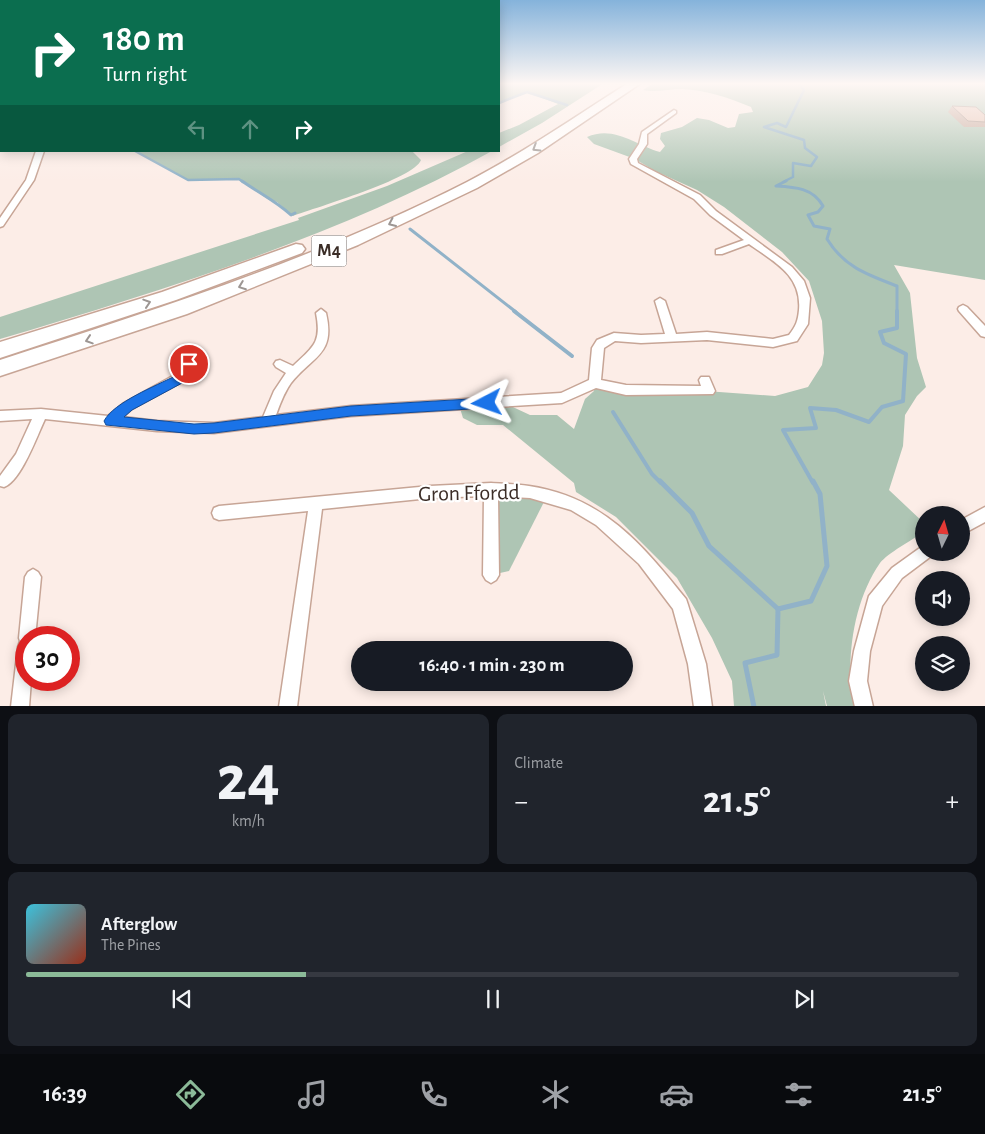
<!DOCTYPE html>
<meta charset="utf-8">
<style>
:root{--surface:#171b24;--page:#20242c;--text:#f1f3f6;--muted:#9ea1a6;--line:#363941;--accent:#8bba98}
body{margin:0;font-family:"Alegreya Sans",sans-serif;background:var(--page);color:var(--text);height:100vh;display:flex;flex-direction:column;font-size:19px;white-space:nowrap}
*{box-sizing:border-box;margin:0}
p{font-size:16px;color:var(--muted)}
.icon{flex:none;width:28px;height:28px;fill:none;stroke:currentColor;stroke-width:2;stroke-linecap:round;stroke-linejoin:round}
.map{position:relative;height:706px;overflow:hidden}
.panel{display:flex;flex-direction:column;gap:8px;padding:8px;background:#0d0f14;flex:1}
.panel>*{flex:none}
.banner{position:absolute;left:0px;top:0px;width:500px;height:152px;box-shadow:0 2px 12px #0003;background:#0b6e4f;color:#fff;overflow:hidden}
.needle{width:32px;rotate:5deg}
.tools{position:absolute;left:915px;top:506px;display:grid;gap:10px}
.tools a{display:grid;place-items:center;width:55px;height:55px;border-radius:50%;background:var(--surface);box-shadow:0 2px 12px #0003;font-size:25px}
.speed{position:absolute;left:15px;top:626px;display:flex;gap:10px;font-size:25px;font-weight:700;text-align:center}
.speed>*{display:grid;place-content:center;width:65px;height:65px;border-radius:50%;background:var(--surface);box-shadow:0 2px 12px #0003;line-height:1}
.speed .limit{border:8px solid #d22;background:#fff;color:#111}
.pin{position:absolute;display:grid;place-items:center;width:42px;height:42px;color:#fff;margin:-21px;border:2px solid #fff;border-radius:50%;box-shadow:0 1px 5px #0007}
.me{position:absolute;width:55px;margin:-28px;rotate:266deg;stroke-linejoin:round;filter:drop-shadow(0 0 4px #0008)}
.turn{display:flex;align-items:center;gap:18px;height:105px;padding:0 20px;font-size:22px}
.turn .icon{width:65px;height:65px;stroke-width:2.5}
.turn b{display:block;font-size:35px;line-height:42px}
.lanes{display:flex;align-items:center;height:48px;padding:0 20px;background:#0003;justify-content:center;gap:25px;direction:ltr}
.lanes .off{opacity:.35}
.big{font-size:38px;font-weight:700;line-height:1.1}
.panel .card{flex:1;display:flex;flex-direction:column;justify-content:center;gap:8px;min-width:0;padding:0 18px;border-radius:10px;background:var(--page)}
.panel .dial{align-items:center;gap:0}
.dial b{font-size:65px;line-height:1}
.song{display:flex;align-items:center;gap:15px}
.cover{width:60px;height:60px;border-radius:8px;background:linear-gradient(135deg,hsl(190 70% 55%),hsl(10 70% 35%))}
.played{height:5px;border-radius:2px;background:linear-gradient(90deg,var(--accent) 30%,var(--line) 30%)}
.keys{display:flex;justify-content:space-around;direction:ltr}
.heat{display:flex;justify-content:space-between;align-items:center;font-size:28px;direction:ltr}
.panel .tiles{flex:1;display:grid;gap:8px;grid-template-columns:1fr 1fr}
.card:last-child{grid-column:span 2}
.trip{position:absolute;left:351px;top:641px;width:282px;height:50px;border-radius:25px;background:var(--surface);box-shadow:0 2px 12px #0003;font-weight:700;line-height:50px;text-align:center}
.tabs{display:flex;height:80px;justify-content:space-around;align-items:center;background:#090b0e;color:var(--muted)}
.tabs .icon{width:35px;height:35px}
.tabs .selected{color:var(--accent)}
.tabs b{font-size:22px;color:var(--text)}
.map>svg:first-child{display:block}
</style>
<div class="map">
<svg width="985" height="707" viewBox="0 0 985 707">
<rect width="100%" height="100%" fill="#fcede7"/>
<!-- green -->
<g fill="#aec5b4">
<path d="M 499,83 L 604,83 L 542,123 L 499,147 L 499,133 L 519,125 L 558,104 L 527,92 L 499,103 Z"/>
<path d="M 654,83 L 985,83 L 985,280 L 894,265 L 910,293 L 917,358 L 926,387 L 917,396 L 905,415 L 903,446 L 889,490 L 924,523 L 924,532 C 912,540 888,553 880,563 C 853,602 845,661 854,706 L 827,706 L 823,691 L 826,706 L 734,706 L 732,681 L 712,638 L 677,578 L 616,517 L 576,492 L 574,483 L 503,425 L 477,425 L 463,418 L 459,405 L 502,402 L 530,415 L 557,415 L 574,429 L 585,399 L 594,391 L 595,383 L 775,396 L 808,387 L 822,365 L 824,353 L 822,321 L 809,281 L 782,252 L 724,207 L 697,190 L 655,171 L 635,159 L 594,144 L 587,137 C 614,125 635,145 660,152 L 665,146 L 660,139 L 661,133 L 682,127 L 697,118 L 709,120 L 728,128 L 735,127 L 739,114 L 753,112 L 751,107 C 729,98 706,90 682,89 C 668,89 657,93 643,90 Z"/>
<path d="M 135,151 L 412,151 L 421,160 C 414,179 317,207 293,216 L 277,202 L 269,200 L 239,179 L 188,180 Z"/>
<path d="M 468,151 L 492,151 C 342,235 164,290 0,339 L 0,317 L 299,220 L 298,218 L 387,186 Z"/>
<path d="M 491,489 L 547,496 L 509,571 L 491,575 Z"/>
</g>
<g fill="none" stroke-linecap="round" stroke-linejoin="round">
<!-- stream-far3 -->
<g stroke="#91b2c8" stroke-width="2.5">
<path d="M 499,103 L 527,92 L 567,105"/>
<path d="M 135,151 L 188,180 L 239,179 L 243,182"/>
<path d="M 783,182 L 793,177 L 793,163 L 811,166 L 817,157 L 805,148 L 804,140 L 764,127 L 777,123 L 786,127 L 804,90 L 798,83"/>
</g>
<!-- stream-far2 -->
<g stroke="#91b2c8" stroke-width="3">
<path d="M 242,181 C 259,193 276,201 291,215 L 295,213"/>
<path d="M 786,181 L 776,186 C 795,187 813,188 823,206 L 818,212 L 808,215 L 814,226 L 830,229 L 827,239 C 844,267 868,275 897,286 L 897,312"/>
<path d="M 410,229 L 516,312"/>
</g>
<!-- stream-far1 -->
<g stroke="#91b2c8" stroke-width="4">
<path d="M 514,311 L 572,356"/>
<path d="M 613,412 L 652,474 L 661,483"/>
<path d="M 813,483 L 783,430 L 816,428 L 810,408 L 836,410 L 869,422 L 882,407 L 903,401 L 906,354 L 884,343 L 880,332 L 897,328 L 897,311"/>
</g>
<!-- stream -->
<g stroke="#91b2c8" stroke-width="5">
<path d="M 660,481 L 692,513 L 709,546 L 778,609"/>
<path d="M 754,707 L 745,663 L 777,655 L 778,609 L 811,601 L 827,566 L 820,494 L 813,481"/>
</g>
<!-- street casing -->
<g stroke="#c7a596" stroke-width="3">
<g id="street">
<path d="M 674,110 L 676,111 L 676,113 L 647,134 L 647,144 L 637,159 L 638,163 L 700,195 L 716,211 L 792,267 L 804,281 L 810,298 L 808,324 L 797,341 L 773,347 L 707,340 L 641,343 L 615,341 L 604,348 L 601,380 L 626,385 L 701,386 L 699,380 L 701,377 L 709,377 L 715,391 L 713,394 L 626,395 L 596,388 L 562,403 L 351,416 L 214,433 L 157,431 L 45,419 C 37,436 21,481 4,487 L 0,486 L 0,476 L 16,454 L 32,419 L 0,421 L 0,411 L 41,409 L 108,416 L 124,403 L 180,372 L 185,361 L 193,361 L 195,364 L 189,378 L 132,409 L 123,417 L 157,421 L 214,423 L 263,417 L 274,391 L 286,373 L 276,367 L 274,364 L 276,361 L 280,360 L 293,366 C 313,347 322,343 316,313 L 321,309 L 326,313 C 336,355 312,356 291,383 C 284,393 280,404 276,415 L 351,406 L 561,393 L 589,380 L 592,348 L 597,340 L 614,333 L 641,335 L 665,334 L 655,301 L 660,298 L 665,301 L 676,334 L 707,332 L 773,339 L 789,335 C 796,326 798,321 799,310 C 802,275 774,262 749,244 L 722,254 L 716,254 L 716,250 L 744,240 L 710,215 L 694,199 L 631,164 L 629,159 L 639,144 L 642,132 Z"/>
<path d="M 36,151 L 44,151 L 34,180 L 3,226 L 0,227 L 0,218 L 26,180 Z"/>
<path d="M 963,305 L 967,307 L 985,326 L 985,337 L 981,336 L 959,311 L 958,309 L 959,307 Z"/>
<path d="M 491,483 C 504,484 517,484 529,486 C 603,497 642,544 686,599 L 688,605 L 706,664 L 712,707 L 694,707 L 688,664 L 673,609 L 639,564 L 596,525 L 571,510 L 530,498 L 498,496 L 499,575 L 496,580 L 491,583 L 486,580 L 483,575 L 484,496 L 430,498 L 322,509 L 297,707 L 279,707 L 308,511 L 219,520 L 214,518 L 212,513 L 214,508 L 219,506 L 430,486 Z"/>
<path d="M 985,507 L 985,522 L 961,535 L 961,520 Z"/>
<path d="M 924,545 L 924,552 L 932,552 L 930,557 L 902,578 L 882,606 L 870,651 L 867,681 L 873,707 L 855,707 L 849,681 L 854,651 L 869,596 L 892,568 Z"/>
<path d="M 33,569 L 38,572 L 41,577 L 35,638 L 26,638 L 26,680 L 31,680 L 29,707 L 11,707 L 18,647 L 20,641 L 19,638 L 25,577 L 28,572 Z"/>
</g>
</g>
<!-- highway casing -->
<g stroke="#c7a596" stroke-width="3">
<g id="highway">
<path d="M 628,83 L 641,83 L 538,153 L 477,188 L 358,245 L 187,314 L 0,376 L 0,360 C 158,309 318,258 467,182 C 523,153 575,117 628,83 Z"/>
<path d="M 296,244 L 302,245 L 305,249 L 302,253 L 176,300 L 0,358 L 0,342 L 162,292 Z"/>
</g>
</g>
<!-- street -->
<use href="#street" fill="#fff" fill-rule="evenodd"/>
<!-- highway -->
<use href="#highway" fill="#fff" fill-rule="evenodd"/>
</g>
<!-- wall -->
<path fill="#c5a79a" d="M 952,106 L 985,115 L 985,127 L 964,127 L 948,112 Z"/>
<!-- building -->
<path fill="#e5c2b3" stroke="#a0887d" d="M 952,106 L 976,107 L 985,115 L 985,122 L 968,121 Z"/>
<!-- one-way arrows -->
<defs><path id="oneway-chevron" d="M-2-3.5L2.5 0L-2 3.5" fill="none" stroke-width="1.6" stroke-linecap="round" stroke-linejoin="round" transform="scale(1.25)"/></defs>
<g stroke="#9d9693">
<use href="#oneway-chevron" transform="translate(536 148) rotate(148)"/>
<use href="#oneway-chevron" transform="translate(392 223) rotate(156)"/>
<use href="#oneway-chevron" transform="translate(242 286) rotate(159)"/>
<use href="#oneway-chevron" transform="translate(147 303) rotate(-18)"/>
<use href="#oneway-chevron" transform="translate(89 340) rotate(162)"/>
</g>
<!-- sky -->
<linearGradient id="sky" x2="0" y2="1"><stop stop-color="#85b3db"/><stop offset="0.46" stop-color="#fef7f4"/><stop offset="1" stop-color="#fef7f4" stop-opacity="0"/></linearGradient>
<rect width="985" height="182" fill="url(#sky)"/>
<!-- route -->
<path fill="#1a73e8" stroke="#114b97" d="M 189,360 L 195,364 L 189,378 L 184,382 L 132,410 L 124,417 L 194,424 L 214,423 L 351,406 L 487,398 L 494,403 L 487,408 L 351,416 L 214,433 L 194,434 L 106,425 L 104,421 C 114,402 156,386 175,376 L 180,372 L 185,361 Z"/>
<g text-anchor="middle" dominant-baseline="central" stroke-width="4.5" stroke-linejoin="round" paint-order="stroke">
<!-- shield labels -->
<rect fill="#fff" stroke="#766c68" stroke-width="1" x="311.5" y="235.5" width="35" height="31" rx="4"/>
<g font-size="18" font-weight="bold" fill="#3b2d27">
<text x="329" y="251">M4</text>
</g>
<!-- near-street labels -->
<g font-size="22" fill="#3b2d27" stroke="#fff">
<text transform="translate(469 493) rotate(-1)">Gron Ffordd</text>
</g>
</g>
</svg>
<div class="tools">
<a><svg class="needle" viewBox="-14 -14 28 28"><path d="M0-13l5 13h-10z" fill="#e53935"/><path d="M0 13l5-13h-10z" fill="#9ea1a6"/></svg></a>
<a><svg class="icon" aria-label="sound" viewBox="0 0 24 24"><path d="M4 9h4l5-4v14l-5-4H4zM17 9q2 3 0 6"/></svg></a>
<a><svg class="icon" aria-label="layers" viewBox="0 0 24 24"><path d="M12 4l9 5-9 5-9-5zM3 14l9 5 9-5"/></svg></a>
</div>
<div class="speed"><div class="limit">30</div></div>
<div class="pin" style="left:189px;top:364px;background:#d93025"><svg class="icon" aria-label="arrive" viewBox="0 0 24 24"><path d="M6 21V4h12l-3 4 3 4H6"/></svg></div>
<svg class="me" style="left:487px;top:403px" viewBox="-20 -20 40 40"><path d="M0-17L14 15 0 8-14 15z" fill="#1a73e8" stroke="#fff" stroke-width="4"/></svg>
<div class="trip">16:40 · 1 min · 230 m</div>
<div class="banner">
<div class="turn"><svg class="icon" aria-label="right" viewBox="0 0 24 24"><path d="M7 20v-9h11M14 6l5 5-5 5"/></svg><div><b>180 m</b>Turn right</div></div>
<div class="lanes"><svg class="icon off" aria-label="left" viewBox="0 0 24 24"><path d="M17 20v-9H6M10 6l-5 5 5 5"/></svg><svg class="icon off" aria-label="ahead" viewBox="0 0 24 24"><path d="M12 20V5M6 11l6-6 6 6"/></svg><svg class="icon" aria-label="right" viewBox="0 0 24 24"><path d="M7 20v-9h11M14 6l5 5-5 5"/></svg></div>
</div>
</div>
<section class="panel">
<div class="tiles">
<div class="card dial"><b>24</b><p>km/h</p></div>
<div class="card"><p>Climate</p>
<div class="heat"><a>−</a><b class="big">21.5°</b><a>+</a></div>
</div>
<div class="card">
<div class="song"><i class="cover"></i><div><b>Afterglow</b><p>The Pines</p></div></div>
<div class="played"></div>
<div class="keys"><svg class="icon" aria-label="previous" viewBox="0 0 24 24"><path d="M18 5L8 12l10 7zM5 5v14"/></svg><svg class="icon" aria-label="pause" viewBox="0 0 24 24"><path d="M8 5v14M16 5v14"/></svg><svg class="icon" aria-label="next" viewBox="0 0 24 24"><path d="M6 5l10 7-10 7zM19 5v14"/></svg></div>
</div>
</div>
</section>
<nav class="tabs">
<b>16:39</b>
<svg class="icon selected" aria-label="directions" viewBox="0 0 24 24"><path d="M12 3l9 9-9 9-9-9zM9 14v-3h6M13 9l2 2-2 2"/></svg>
<svg class="icon" aria-label="music" viewBox="0 0 24 24"><path d="M9 18V5l10-2v13"/><circle cx="6" cy="18" r="3"/><circle cx="16" cy="16" r="3"/></svg>
<svg class="icon" aria-label="phone" viewBox="0 0 24 24"><path d="M5 4h4l2 5-3 2q2 4 5 5l2-3 5 2v4C11 20 4 13 5 4z"/></svg>
<svg class="icon" aria-label="climate" viewBox="0 0 24 24"><path d="M12 3v18M4 7l16 10M4 17L20 7"/></svg>
<svg class="icon" aria-label="car" viewBox="0 0 24 24"><path d="M5 17H2v-5l4-1 3-4h7l3 4 3 1v5h-3M9 17h6M6 11h13"/><circle cx="7" cy="17" r="2"/><circle cx="17" cy="17" r="2"/></svg>
<svg class="icon" aria-label="filters" viewBox="0 0 24 24"><path d="M4 7h16M4 17h16"/><circle cx="9" cy="7" r="2"/><circle cx="15" cy="17" r="2"/></svg>
<b>21.5°</b>
</nav>
